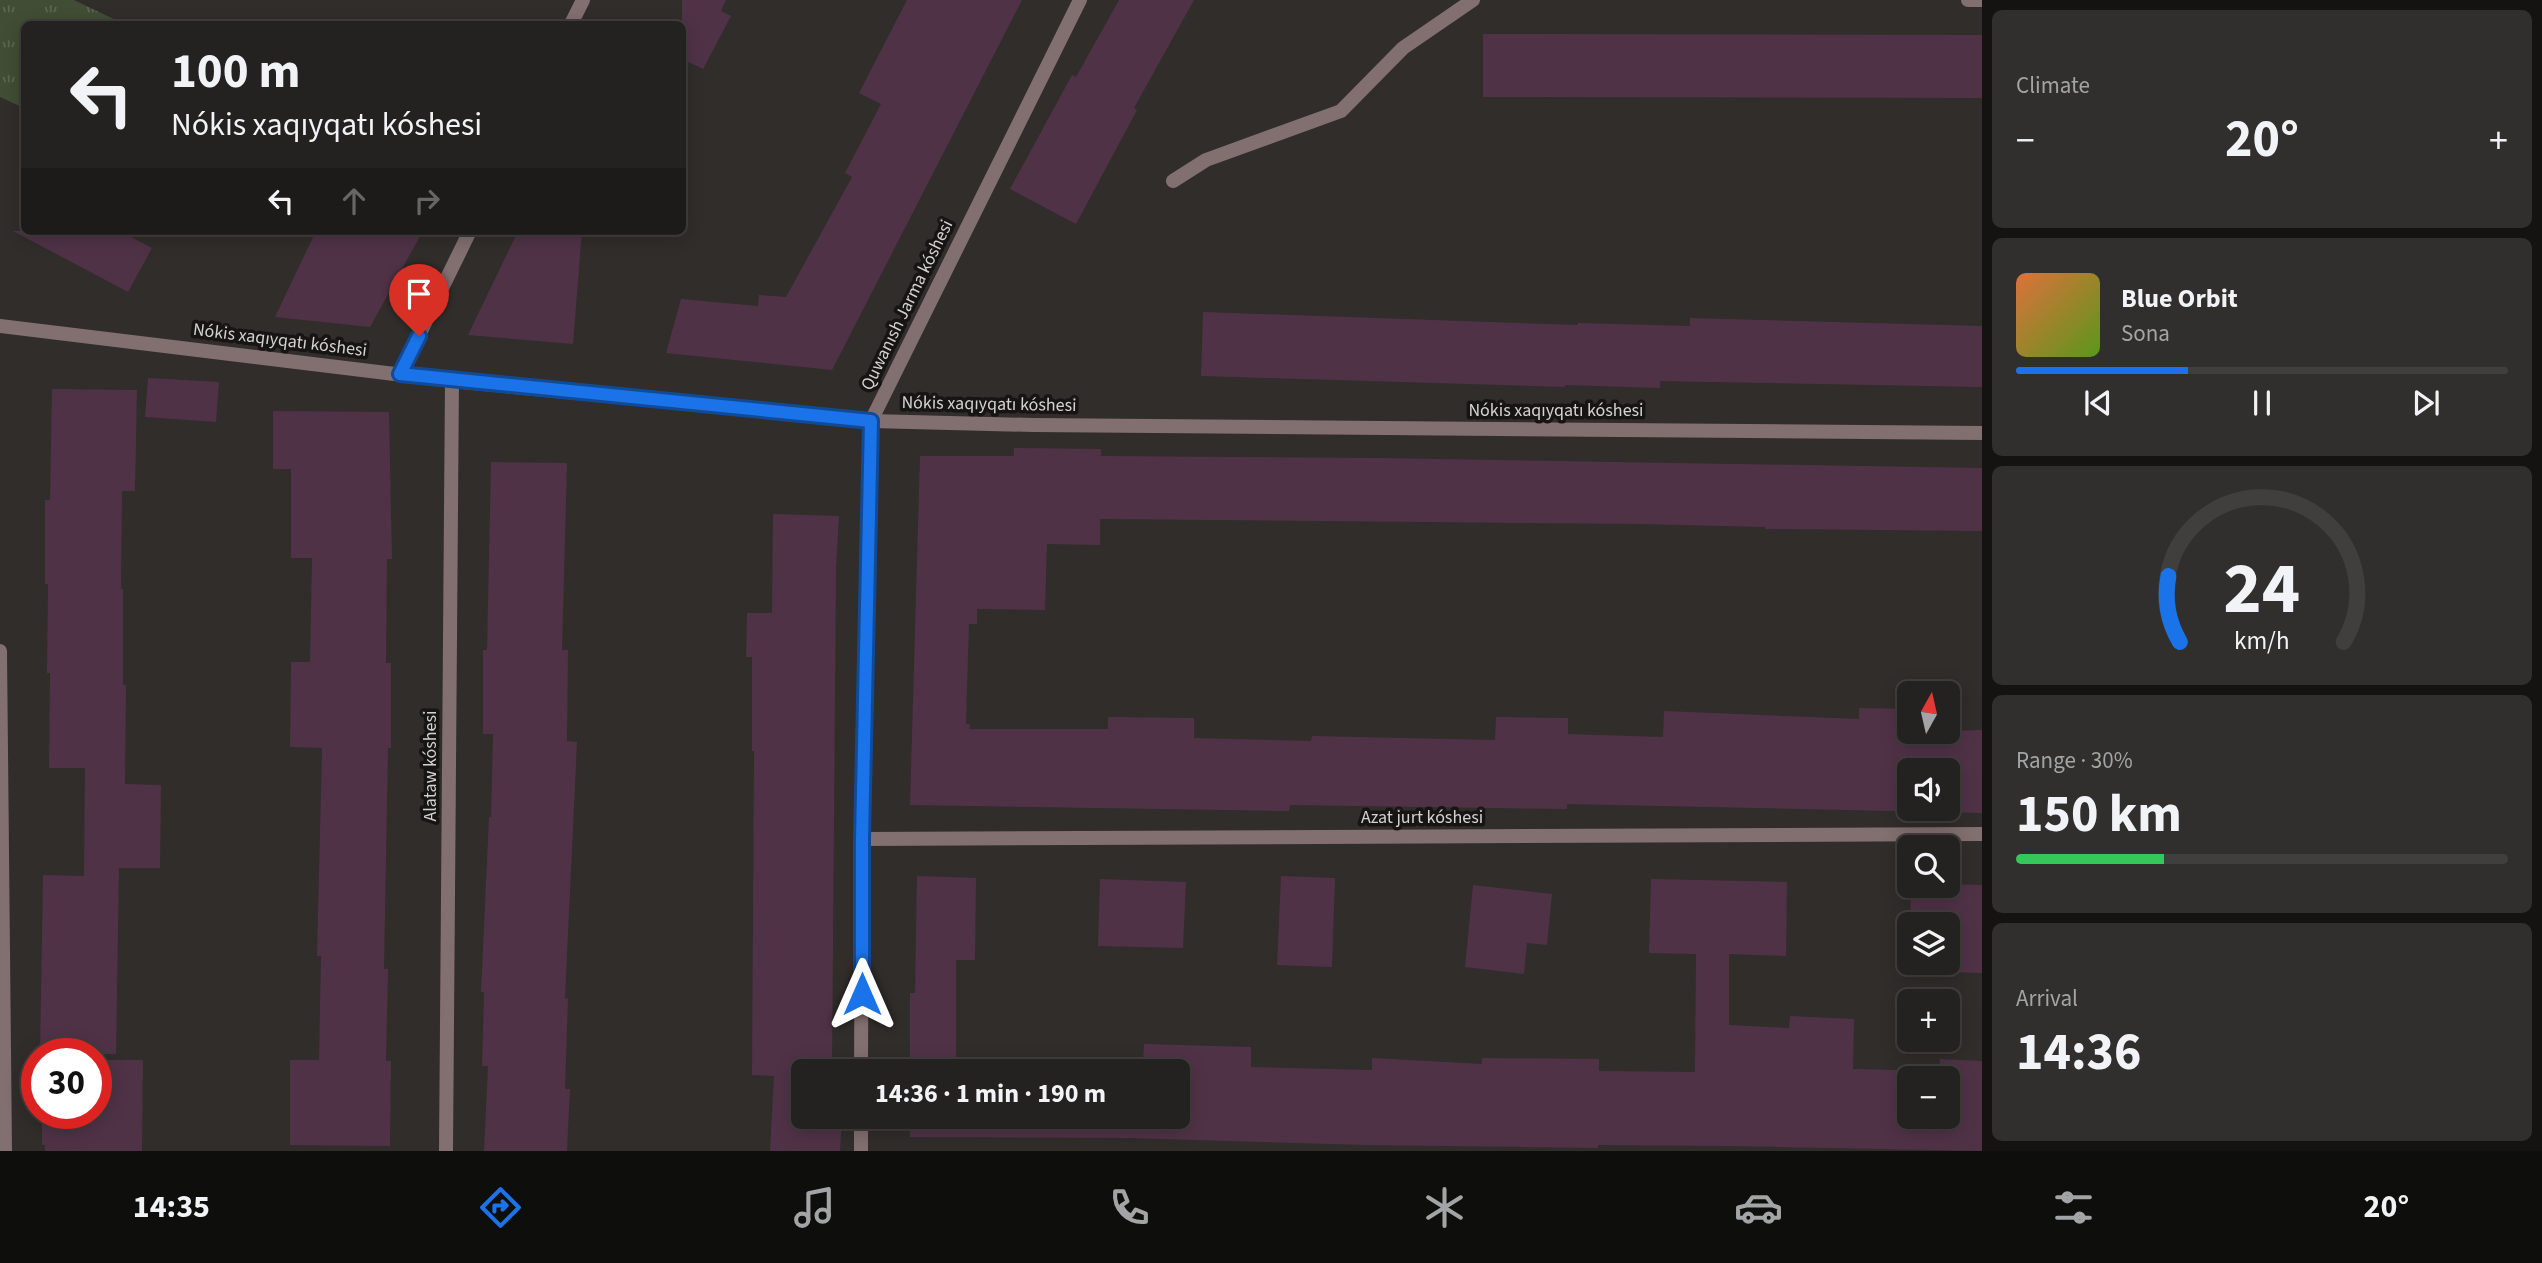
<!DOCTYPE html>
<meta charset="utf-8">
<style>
:root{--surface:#242220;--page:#302f2d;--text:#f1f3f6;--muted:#a3a4a5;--line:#413f3e;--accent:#1a73e8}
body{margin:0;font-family:"Source Sans 3",sans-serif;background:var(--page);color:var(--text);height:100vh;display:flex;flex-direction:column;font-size:26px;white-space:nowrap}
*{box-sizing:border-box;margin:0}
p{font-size:23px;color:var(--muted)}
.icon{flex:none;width:38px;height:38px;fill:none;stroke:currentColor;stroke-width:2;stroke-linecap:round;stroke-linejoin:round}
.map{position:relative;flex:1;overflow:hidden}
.side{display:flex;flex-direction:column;gap:10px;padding:10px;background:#141312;width:560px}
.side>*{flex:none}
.top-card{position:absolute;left:21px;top:21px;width:665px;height:214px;border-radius:10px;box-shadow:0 4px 18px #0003,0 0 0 2px var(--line);background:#242220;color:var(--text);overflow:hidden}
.needle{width:46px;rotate:8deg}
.buttons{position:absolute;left:1897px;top:681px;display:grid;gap:14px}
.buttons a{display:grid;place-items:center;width:63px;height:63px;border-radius:10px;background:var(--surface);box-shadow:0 4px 18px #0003,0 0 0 2px var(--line);font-size:35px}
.speed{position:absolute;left:21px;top:1038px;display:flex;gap:14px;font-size:35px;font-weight:700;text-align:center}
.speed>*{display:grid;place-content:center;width:91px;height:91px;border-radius:50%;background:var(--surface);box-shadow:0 4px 18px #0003,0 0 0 2px var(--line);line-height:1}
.speed .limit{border:10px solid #d22;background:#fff;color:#111}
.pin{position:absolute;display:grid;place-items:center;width:60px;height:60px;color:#fff;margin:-72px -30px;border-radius:50% 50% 50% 0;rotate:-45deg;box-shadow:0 0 7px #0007}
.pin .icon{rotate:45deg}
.me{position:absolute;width:77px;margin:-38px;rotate:0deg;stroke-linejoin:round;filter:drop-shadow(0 0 5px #0008)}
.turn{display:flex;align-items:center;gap:24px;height:147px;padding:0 35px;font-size:32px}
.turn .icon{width:91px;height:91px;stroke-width:2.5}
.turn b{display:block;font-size:49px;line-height:60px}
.lanes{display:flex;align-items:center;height:66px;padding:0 35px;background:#0003;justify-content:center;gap:35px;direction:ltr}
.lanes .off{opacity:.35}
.big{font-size:52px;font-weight:700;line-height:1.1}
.side .card{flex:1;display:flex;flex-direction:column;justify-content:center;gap:10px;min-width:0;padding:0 24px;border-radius:10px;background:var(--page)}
.side .dial{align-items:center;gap:0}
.dial svg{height:182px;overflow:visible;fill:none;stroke:var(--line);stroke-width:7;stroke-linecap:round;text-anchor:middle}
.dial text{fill:var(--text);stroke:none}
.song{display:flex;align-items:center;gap:21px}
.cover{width:84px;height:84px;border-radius:10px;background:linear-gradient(135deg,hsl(20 70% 55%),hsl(90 70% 35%))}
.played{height:7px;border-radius:4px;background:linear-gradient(90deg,var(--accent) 35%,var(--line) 35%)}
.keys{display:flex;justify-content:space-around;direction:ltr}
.heat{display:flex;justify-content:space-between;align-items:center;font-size:38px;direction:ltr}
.charge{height:10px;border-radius:5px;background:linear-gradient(90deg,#34c759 30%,var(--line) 0)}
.trip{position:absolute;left:791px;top:1059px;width:399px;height:70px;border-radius:10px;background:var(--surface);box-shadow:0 4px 18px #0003,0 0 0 2px var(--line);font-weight:700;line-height:70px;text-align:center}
.tabs{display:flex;height:112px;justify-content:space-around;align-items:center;background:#0e0e0d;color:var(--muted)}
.tabs .icon{width:49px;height:49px}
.tabs .selected{color:var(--accent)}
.tabs b{font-size:32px;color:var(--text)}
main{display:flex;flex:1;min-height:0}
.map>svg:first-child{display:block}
</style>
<main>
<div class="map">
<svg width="1982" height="1151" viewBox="0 0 1982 1151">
<defs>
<pattern id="grass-tufts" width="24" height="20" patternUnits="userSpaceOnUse" patternTransform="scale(1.75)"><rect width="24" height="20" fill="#414d34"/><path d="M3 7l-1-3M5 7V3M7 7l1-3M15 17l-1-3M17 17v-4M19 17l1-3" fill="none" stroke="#5c6650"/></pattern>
</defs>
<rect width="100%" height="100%" fill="#302d2a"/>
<!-- grass -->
<path fill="url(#grass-tufts)" d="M 0,0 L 74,0 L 124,24 L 24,24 L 24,108 L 0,97 Z"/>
<!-- building -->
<g fill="#503247" fill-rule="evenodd">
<path d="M 682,0 L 726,0 L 721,11 L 731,16 L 703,69 L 682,59 Z"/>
<path d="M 907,0 L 1022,0 L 832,370 L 666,353 L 681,299 L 758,306 L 759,295 L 786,297 L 852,177 L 845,173 L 881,104 L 859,93 Z"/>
<path d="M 1119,0 L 1194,0 L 1134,108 L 1137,110 L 1076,224 L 1010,189 L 1072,75 L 1076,77 Z"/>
<path d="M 1483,34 L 1982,35 L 1982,98 L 1483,97 Z"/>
<path d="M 13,231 L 120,231 L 152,248 L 128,292 Z"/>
<path d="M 316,231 L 423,231 L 370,327 L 275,317 Z"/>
<path d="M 518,231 L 582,231 L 573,344 L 468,335 Z"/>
<path d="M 1203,312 L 1578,325 L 1578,323 L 1690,326 L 1690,318 L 1982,326 L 1982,387 L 1660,381 L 1660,388 L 1565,385 L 1565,387 L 1201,376 Z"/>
<path d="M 148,378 L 219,382 L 216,422 L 145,417 Z"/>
<path d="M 52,389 L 137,390 L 135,491 L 122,491 L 121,589 L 123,589 L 123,685 L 126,685 L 125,784 L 161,785 L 160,868 L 119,868 L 116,1054 L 40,1054 L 43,875 L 84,876 L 85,768 L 49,768 L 50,673 L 47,673 L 48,584 L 45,584 L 45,500 L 50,500 Z"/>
<path d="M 273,411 L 389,412 L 392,559 L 387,559 L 386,663 L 391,663 L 391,748 L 388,748 L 384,969 L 388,969 L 386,1061 L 391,1061 L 390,1146 L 290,1145 L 290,1060 L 319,1060 L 321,956 L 317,956 L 322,748 L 290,747 L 291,662 L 310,662 L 312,558 L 291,558 L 291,469 L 273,469 Z"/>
<path d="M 1014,448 L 1101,449 L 1101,456 L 1380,458 L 1982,468 L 1982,531 L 1765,529 L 1765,527 L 1641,524 L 1100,519 L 1100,545 L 1047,544 L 1045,610 L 977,609 L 977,624 L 969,624 L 966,724 L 970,724 L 969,729 L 1108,729 L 1108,717 L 1194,718 L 1194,738 L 1311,741 L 1312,736 L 1495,740 L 1496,717 L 1568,718 L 1568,734 L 1663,737 L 1664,711 L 1859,719 L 1859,708 L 1909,709 L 1909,732 L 1982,730 L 1982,813 L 1567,804 L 1567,809 L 1290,805 L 1289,811 L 910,805 L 920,456 L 1014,456 ZM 1909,770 L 1948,770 L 1948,808 L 1909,808 Z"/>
<path d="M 491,462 L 567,463 L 562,650 L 568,650 L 567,741 L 577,742 L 565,998 L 568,999 L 565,1089 L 570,1089 L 567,1151 L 484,1151 L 488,1066 L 482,1066 L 484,992 L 481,992 L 489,817 L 491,817 L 493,734 L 483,734 L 483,650 L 487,650 Z"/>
<path d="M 773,514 L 839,516 L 836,569 L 832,1071 L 803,1071 L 803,1116 L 842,1116 L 840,1151 L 770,1151 L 774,1076 L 752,1075 L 754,751 L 752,751 L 752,657 L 746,657 L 747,613 L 772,613 Z"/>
<path d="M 917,876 L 976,878 L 975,960 L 956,960 L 956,1057 L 1022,1057 L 1022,1064 L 1143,1064 L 1144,1044 L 1251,1047 L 1251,1067 L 1372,1070 L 1372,1058 L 1482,1064 L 1482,1058 L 1599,1059 L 1599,1071 L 1695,1072 L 1696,954 L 1649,953 L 1651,879 L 1787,882 L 1786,956 L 1729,954 L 1729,1025 L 1789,1028 L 1790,1016 L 1854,1019 L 1853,1069 L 1939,1071 L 1940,1059 L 1982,1061 L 1982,1151 L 1727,1146 L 1598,1145 L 1598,1148 L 1365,1145 L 1128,1138 L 910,1137 L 910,1116 L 1178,1116 L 1178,1071 L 910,1071 L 910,993 L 915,993 ZM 1909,1078 L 1948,1078 L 1948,1116 L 1909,1116 Z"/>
<path d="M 1281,876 L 1335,878 L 1332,967 L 1277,965 Z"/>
<path d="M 1100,879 L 1186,882 L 1183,948 L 1098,946 Z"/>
<path d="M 1948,884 L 1982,885 L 1982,973 L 1909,971 L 1909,962 L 1948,962 L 1948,924 L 1910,924 L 1911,886 Z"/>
<path d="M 1473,885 L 1552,894 L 1547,945 L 1527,943 L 1524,974 L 1465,967 Z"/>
<path d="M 96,1060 L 143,1060 L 142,1151 L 45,1151 L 45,1145 L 42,1145 L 42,1113 L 96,1113 Z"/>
</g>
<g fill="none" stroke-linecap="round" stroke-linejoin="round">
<!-- lane -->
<path stroke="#826f6f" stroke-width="14" d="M 1173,181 L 1206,160 L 1341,111 L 1403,48 L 1473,0"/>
<!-- street -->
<g stroke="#826f6f" stroke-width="14">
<path d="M 1968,0 L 1982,0"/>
<path d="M 571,24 L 583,0"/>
<path d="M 0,326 L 452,381 L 871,421 L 1033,425 L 1982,433"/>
<path d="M 400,374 L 470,231"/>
<path d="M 0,651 L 5,1151"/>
<path d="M 862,839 L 1982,834"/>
<path d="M 861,1071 L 862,839 L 871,421 L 1080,0"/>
<path d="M 446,1151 L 452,381"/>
<path d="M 861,1151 L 861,1116"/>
</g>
</g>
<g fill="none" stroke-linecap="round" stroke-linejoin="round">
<!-- route casing -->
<g stroke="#114b97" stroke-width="18">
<path id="route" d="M 419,336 L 400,374 L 871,421 L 862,839 L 862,994"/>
</g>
<!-- route -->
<use href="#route" stroke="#1a73e8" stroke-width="12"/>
</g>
<g text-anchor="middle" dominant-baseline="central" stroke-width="7" stroke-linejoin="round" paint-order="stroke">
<!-- street labels -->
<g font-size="18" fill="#d4d2d0" stroke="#171514">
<text transform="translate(907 305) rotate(-64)">Quwanısh Jarma kóshesi</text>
<text transform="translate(280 340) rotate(7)">Nókis xaqıyqatı kóshesi</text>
<text transform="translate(989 404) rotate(1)">Nókis xaqıyqatı kóshesi</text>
<text x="1556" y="410">Nókis xaqıyqatı kóshesi</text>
<text transform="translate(430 766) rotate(-90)">Alataw kóshesi</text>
<text x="1422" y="817">Azat jurt kóshesi</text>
</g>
</g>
</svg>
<div class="buttons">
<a><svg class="needle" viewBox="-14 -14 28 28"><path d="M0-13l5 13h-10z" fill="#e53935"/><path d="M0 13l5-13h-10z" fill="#a3a4a5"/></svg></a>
<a><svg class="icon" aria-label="sound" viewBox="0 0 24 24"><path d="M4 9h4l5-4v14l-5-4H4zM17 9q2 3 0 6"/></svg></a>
<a><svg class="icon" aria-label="search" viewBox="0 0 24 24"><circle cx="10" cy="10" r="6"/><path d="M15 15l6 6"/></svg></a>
<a><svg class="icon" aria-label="layers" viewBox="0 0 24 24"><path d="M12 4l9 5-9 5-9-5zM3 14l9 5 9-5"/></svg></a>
<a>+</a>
<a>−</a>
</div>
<div class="speed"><div class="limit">30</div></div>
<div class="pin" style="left:419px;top:336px;background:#d93025"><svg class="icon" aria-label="arrive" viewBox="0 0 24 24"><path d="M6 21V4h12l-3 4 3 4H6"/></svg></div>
<svg class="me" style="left:862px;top:994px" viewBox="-20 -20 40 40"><path d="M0-17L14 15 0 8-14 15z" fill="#1a73e8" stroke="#fff" stroke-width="4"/></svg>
<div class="trip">14:36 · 1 min · 190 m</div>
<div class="top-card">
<div class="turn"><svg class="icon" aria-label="left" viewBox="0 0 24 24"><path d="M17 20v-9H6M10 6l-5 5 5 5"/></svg><div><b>100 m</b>Nókis xaqıyqatı kóshesi</div></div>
<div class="lanes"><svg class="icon" aria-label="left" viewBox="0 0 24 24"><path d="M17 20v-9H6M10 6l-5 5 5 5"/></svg><svg class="icon off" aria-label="ahead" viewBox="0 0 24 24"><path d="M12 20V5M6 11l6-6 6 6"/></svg><svg class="icon off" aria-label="right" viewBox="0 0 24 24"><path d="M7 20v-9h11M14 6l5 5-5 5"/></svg></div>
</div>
</div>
<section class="side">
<div class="card"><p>Climate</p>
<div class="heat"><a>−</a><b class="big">20°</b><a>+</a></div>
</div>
<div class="card">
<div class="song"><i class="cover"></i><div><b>Blue Orbit</b><p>Sona</p></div></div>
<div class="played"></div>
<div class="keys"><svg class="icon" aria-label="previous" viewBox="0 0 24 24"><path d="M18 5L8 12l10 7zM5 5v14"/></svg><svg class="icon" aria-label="pause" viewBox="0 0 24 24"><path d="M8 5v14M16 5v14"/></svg><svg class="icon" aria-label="next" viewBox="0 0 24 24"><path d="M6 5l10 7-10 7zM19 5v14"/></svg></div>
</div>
<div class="card dial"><svg viewBox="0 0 100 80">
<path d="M14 69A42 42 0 1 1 86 69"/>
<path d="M14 69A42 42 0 0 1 9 40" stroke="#1a73e8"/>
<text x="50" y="56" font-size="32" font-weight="700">24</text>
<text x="50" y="72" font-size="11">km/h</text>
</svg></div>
<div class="card"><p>Range · 30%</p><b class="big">150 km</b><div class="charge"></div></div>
<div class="card"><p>Arrival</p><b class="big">14:36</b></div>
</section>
</main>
<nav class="tabs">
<b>14:35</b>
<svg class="icon selected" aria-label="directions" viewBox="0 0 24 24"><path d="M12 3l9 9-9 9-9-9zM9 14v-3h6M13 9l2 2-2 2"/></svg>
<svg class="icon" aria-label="music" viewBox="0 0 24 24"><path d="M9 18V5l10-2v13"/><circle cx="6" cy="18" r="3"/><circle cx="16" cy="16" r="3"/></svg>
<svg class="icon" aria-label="phone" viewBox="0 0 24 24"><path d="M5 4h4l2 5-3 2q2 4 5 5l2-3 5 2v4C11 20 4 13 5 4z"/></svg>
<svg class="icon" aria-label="climate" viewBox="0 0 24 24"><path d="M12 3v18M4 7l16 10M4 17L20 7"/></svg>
<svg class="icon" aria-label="car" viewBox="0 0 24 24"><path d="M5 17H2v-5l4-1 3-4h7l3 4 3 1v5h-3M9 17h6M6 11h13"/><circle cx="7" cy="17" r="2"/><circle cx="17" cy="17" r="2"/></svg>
<svg class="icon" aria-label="filters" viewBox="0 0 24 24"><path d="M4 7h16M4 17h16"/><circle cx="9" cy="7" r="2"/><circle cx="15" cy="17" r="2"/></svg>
<b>20°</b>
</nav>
